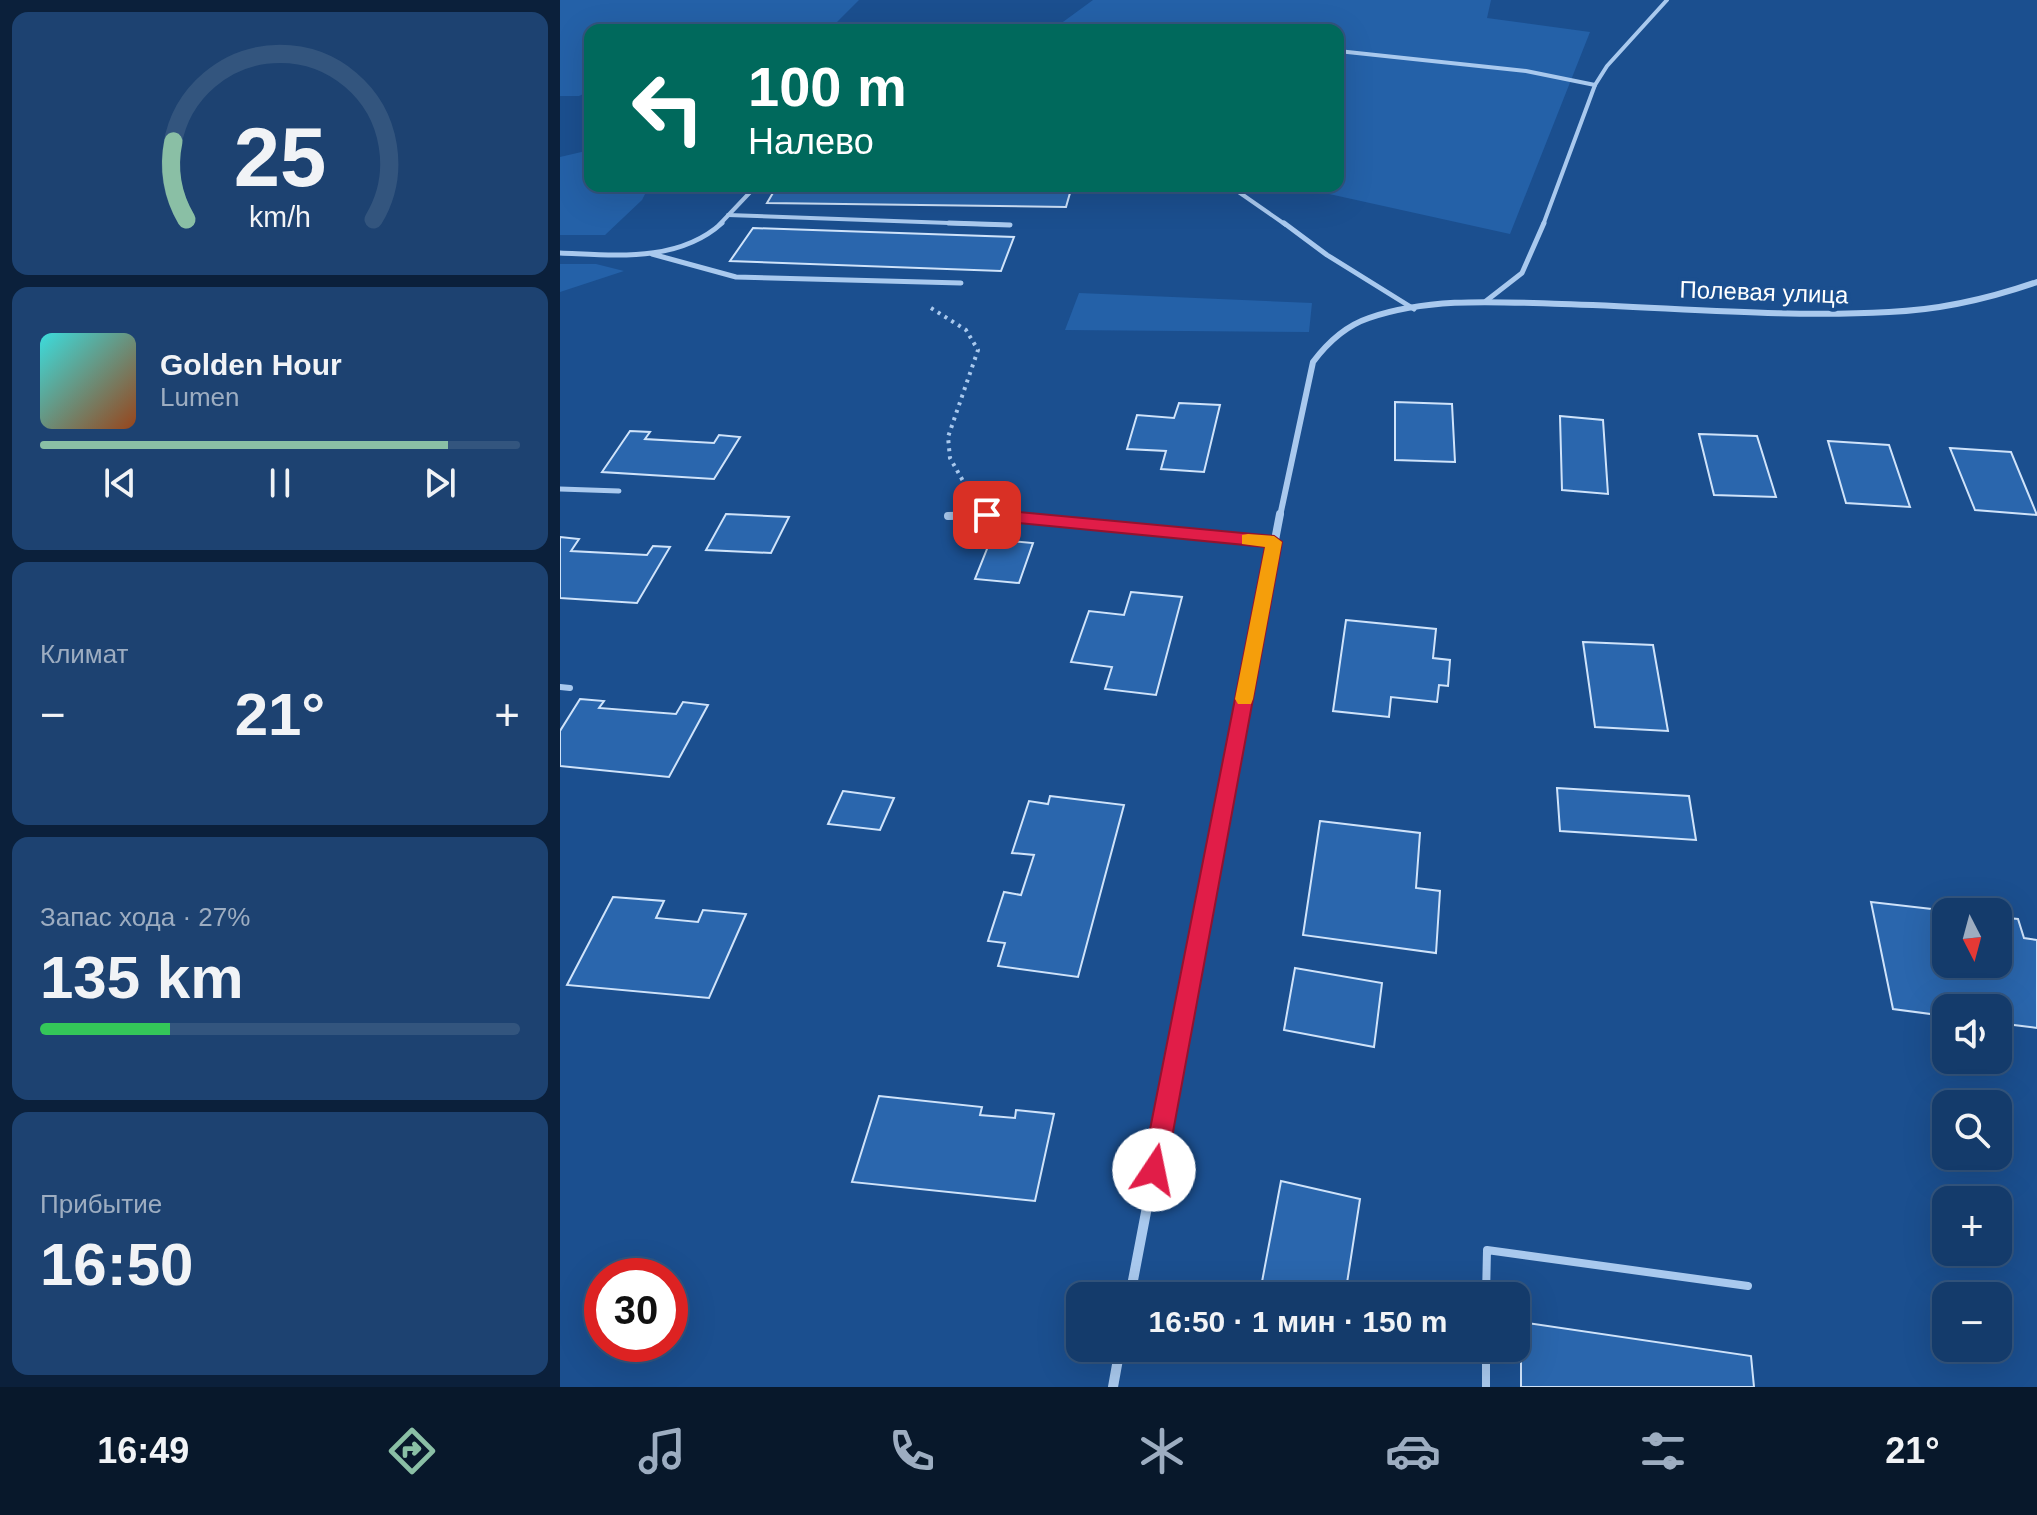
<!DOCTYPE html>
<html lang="ru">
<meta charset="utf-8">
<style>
:root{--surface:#143b6b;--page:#1d4271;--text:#f1f3f6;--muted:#9dadc1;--line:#33557e;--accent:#8abfa5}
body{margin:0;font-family:Helvetica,sans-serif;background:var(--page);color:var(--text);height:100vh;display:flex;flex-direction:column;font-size:30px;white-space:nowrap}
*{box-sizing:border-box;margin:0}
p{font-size:26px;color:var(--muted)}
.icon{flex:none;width:44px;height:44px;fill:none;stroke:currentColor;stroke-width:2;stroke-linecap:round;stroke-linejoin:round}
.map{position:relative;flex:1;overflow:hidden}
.side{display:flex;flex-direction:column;gap:12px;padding:12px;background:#0b203b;width:560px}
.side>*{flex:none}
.guide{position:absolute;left:24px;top:24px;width:760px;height:168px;border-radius:16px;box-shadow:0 8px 32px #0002,0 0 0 2px var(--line);background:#00695c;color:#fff;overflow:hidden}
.needle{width:52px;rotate:174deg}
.controls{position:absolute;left:1372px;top:898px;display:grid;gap:16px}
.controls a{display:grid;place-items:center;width:80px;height:80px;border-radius:16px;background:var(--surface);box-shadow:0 8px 32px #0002,0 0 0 2px var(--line);font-size:40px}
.speed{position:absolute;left:24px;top:1258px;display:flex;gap:16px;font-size:40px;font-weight:700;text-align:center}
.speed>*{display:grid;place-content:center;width:104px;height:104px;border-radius:50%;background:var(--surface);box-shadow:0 8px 32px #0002,0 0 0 2px var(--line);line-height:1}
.speed .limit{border:12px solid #d22;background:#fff;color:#111}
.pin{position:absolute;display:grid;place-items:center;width:68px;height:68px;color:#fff;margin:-34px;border-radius:16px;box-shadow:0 4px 12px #0006}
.me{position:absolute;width:88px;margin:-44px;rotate:11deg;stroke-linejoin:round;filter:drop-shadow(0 0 6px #0008)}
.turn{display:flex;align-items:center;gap:28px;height:168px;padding:0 32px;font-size:36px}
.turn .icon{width:104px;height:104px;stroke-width:2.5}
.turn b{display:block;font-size:56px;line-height:68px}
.big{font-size:60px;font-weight:800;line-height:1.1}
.side .card{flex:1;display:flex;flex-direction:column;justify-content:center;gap:12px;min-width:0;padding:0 28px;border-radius:16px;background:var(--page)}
.side .dial{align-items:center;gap:0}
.dial svg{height:208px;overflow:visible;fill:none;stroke:var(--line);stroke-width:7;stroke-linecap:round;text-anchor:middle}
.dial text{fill:var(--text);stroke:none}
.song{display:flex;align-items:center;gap:24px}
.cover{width:96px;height:96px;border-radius:12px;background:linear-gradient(135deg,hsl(180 70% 55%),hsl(20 70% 35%))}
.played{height:8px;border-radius:4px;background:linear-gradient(90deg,var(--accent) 85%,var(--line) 85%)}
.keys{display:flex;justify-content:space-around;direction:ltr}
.heat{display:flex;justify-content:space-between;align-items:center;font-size:44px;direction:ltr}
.charge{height:12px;border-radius:6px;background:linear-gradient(90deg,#34c759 27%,var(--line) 0)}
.trip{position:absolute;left:506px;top:1282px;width:464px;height:80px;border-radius:16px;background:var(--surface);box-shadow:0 8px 32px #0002,0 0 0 2px var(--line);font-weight:800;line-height:80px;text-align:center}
.tabs{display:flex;height:128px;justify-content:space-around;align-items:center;background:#08182b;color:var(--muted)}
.tabs .icon{width:56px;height:56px}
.tabs .active{color:var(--accent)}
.tabs b{font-size:36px;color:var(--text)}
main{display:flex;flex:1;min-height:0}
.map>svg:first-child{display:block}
</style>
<main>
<section class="side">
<div class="card dial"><svg viewBox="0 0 100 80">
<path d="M14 69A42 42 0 1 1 86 69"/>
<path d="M14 69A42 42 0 0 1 9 39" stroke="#8abfa5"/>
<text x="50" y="56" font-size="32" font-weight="700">25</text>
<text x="50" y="72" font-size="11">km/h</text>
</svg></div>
<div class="card">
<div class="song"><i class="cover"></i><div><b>Golden Hour</b><p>Lumen</p></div></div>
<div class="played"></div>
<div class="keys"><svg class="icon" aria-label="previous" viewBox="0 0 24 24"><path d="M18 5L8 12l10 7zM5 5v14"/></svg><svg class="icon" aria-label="pause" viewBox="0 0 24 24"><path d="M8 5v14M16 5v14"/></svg><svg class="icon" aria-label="next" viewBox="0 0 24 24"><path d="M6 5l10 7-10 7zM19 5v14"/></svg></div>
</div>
<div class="card"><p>Климат</p>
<div class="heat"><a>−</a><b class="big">21°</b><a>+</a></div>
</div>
<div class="card"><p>Запас хода · 27%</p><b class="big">135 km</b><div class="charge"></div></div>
<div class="card"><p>Прибытие</p><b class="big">16:50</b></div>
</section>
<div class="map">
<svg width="1477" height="1387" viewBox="0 0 1477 1387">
<rect width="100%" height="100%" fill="#1b4f8f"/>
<!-- green -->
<g fill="#2461a8">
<path d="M 0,0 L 299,0 L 269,30 L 30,30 L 30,91 L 19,96 L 0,96 Z"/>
<path d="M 533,0 L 931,0 L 927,18 L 1030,32 L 950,234 L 733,186 L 778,186 L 778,30 L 492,30 Z"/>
<path d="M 30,150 L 30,186 L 89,186 L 82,200 L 45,235 L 0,235 L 0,157 Z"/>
<path d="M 0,264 L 36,264 L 64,271 L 0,292 Z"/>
<path d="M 519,293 L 752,303 L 749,332 L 505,330 Z"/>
</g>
<!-- building -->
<g fill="#2a66ad" stroke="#cfe3fa" stroke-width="2">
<path d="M 217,186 L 512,186 L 506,207 L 207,203 Z"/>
<path d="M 193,228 L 454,237 L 441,271 L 170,261 Z"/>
<path d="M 835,402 L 892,404 L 895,462 L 835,460 Z"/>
<path d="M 619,403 L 660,405 L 644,472 L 601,469 L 606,451 L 567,449 L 577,415 L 614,418 Z"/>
<path d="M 1000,416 L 1043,420 L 1048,494 L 1002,490 Z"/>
<path d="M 70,431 L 90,432 L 85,439 L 154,443 L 159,435 L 180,437 L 154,479 L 42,472 Z"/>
<path d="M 1139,434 L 1197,436 L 1216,497 L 1154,495 Z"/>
<path d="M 1268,441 L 1329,445 L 1350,507 L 1286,503 Z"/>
<path d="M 1390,448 L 1451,452 L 1477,515 L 1415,510 Z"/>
<path d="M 166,514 L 229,517 L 211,553 L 146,550 Z"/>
<path d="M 0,537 L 19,539 L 11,551 L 87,555 L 93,546 L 110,547 L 77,603 L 0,598 Z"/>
<path d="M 431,539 L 473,543 L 459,583 L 415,579 Z"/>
<path d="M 571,592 L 622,597 L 596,695 L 545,689 L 552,667 L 511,662 L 529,611 L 564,615 Z"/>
<path d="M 786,620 L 876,629 L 873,658 L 890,660 L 888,686 L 879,685 L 877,702 L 831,697 L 829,717 L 773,711 Z"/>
<path d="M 1023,642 L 1093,645 L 1108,731 L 1035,727 Z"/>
<path d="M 20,699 L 44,701 L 39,708 L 116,714 L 123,702 L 148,705 L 109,777 L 0,766 L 0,731 Z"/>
<path d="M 997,788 L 1129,796 L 1136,840 L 1000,831 Z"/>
<path d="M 283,791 L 334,798 L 320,830 L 268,824 Z"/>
<path d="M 490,796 L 564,805 L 518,977 L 438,966 L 445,943 L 428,941 L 444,892 L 461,895 L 474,855 L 452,853 L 469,801 L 488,804 Z"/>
<path d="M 760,821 L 860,833 L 856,888 L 880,891 L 876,953 L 743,935 Z"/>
<path d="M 53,897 L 104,901 L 96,918 L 138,922 L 143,910 L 186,914 L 149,998 L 7,985 Z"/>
<path d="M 1311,902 L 1398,912 L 1386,912 L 1386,964 L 1438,964 L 1438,917 L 1458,919 L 1464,938 L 1477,940 L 1477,1028 L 1438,1023 L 1438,1008 L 1386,1008 L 1386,1016 L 1333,1009 Z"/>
<path d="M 735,968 L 822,983 L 814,1047 L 724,1030 Z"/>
<path d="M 319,1096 L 422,1107 L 420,1115 L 455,1118 L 456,1110 L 494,1114 L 475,1201 L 292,1182 Z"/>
<path d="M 721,1181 L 800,1199 L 785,1296 L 740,1296 L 701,1287 Z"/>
<path d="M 961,1322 L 1191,1356 L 1194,1387 L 961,1387 Z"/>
</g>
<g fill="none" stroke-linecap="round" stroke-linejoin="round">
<!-- path -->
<path stroke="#a9c9ee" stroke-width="4" stroke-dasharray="3 5" stroke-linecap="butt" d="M 371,308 L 406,330 L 418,350 L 388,437 L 390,458 L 407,488"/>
<!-- lane-far3 -->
<g stroke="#a9c9ee" stroke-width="4">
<path d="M 533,25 L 580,30"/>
<path d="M 778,51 L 966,71 L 1035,85"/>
<path d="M 670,186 L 726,225"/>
<path d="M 168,215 L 445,225"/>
<path d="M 159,225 L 196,186"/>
<path d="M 983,225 L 1035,85 L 1047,66 L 1107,0"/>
</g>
<!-- lane-far2 -->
<g stroke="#a9c9ee" stroke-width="5">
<path d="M 389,223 L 450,225"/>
<path d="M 724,223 L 767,255 L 854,309"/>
<path d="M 0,253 C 54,255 118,263 162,223"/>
<path d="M 92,254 L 176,277 L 401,283"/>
<path d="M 926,301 L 962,273 L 984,223"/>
<path d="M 0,489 L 59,491"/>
</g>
<!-- lane-far1 -->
<path stroke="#a9c9ee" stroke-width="6" d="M 0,687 L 10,688"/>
<!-- lane -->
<g stroke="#a9c9ee" stroke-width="8">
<path d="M 926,1296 L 927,1250 L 1188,1286"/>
<path d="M 926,1348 L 926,1387"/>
</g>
<!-- street-far2 -->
<g stroke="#a9c9ee" stroke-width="6">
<path d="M 388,516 L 438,516"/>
<path d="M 720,516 L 753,362 C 768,342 785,326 809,318 C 870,297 938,302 1002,304 C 1110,307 1221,318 1329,312 C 1381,310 1428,299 1477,282"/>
</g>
<!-- street-far1 -->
<g stroke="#a9c9ee" stroke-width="8">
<path d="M 388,516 L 427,515 L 714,542"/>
<path d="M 647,895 L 720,514"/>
</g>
<!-- street -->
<g stroke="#a9c9ee" stroke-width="10">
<path d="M 570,1296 L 647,893"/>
<path d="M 553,1387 L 560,1348"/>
</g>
</g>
<!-- route -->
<path fill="#e11d48" stroke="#92132f" stroke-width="2" d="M 427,509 L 714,536 L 722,542 L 606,1170 L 603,1179 L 594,1183 L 586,1179 L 582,1170 L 705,547 L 427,520 L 419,515 Z"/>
<!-- slow -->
<path fill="#f59e0b" d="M 688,534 L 714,536 L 722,542 L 693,699 L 691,704 L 678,704 L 675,699 L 705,547 L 682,544 L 682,535 Z"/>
<g text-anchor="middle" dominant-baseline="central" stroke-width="8" stroke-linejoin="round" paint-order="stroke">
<!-- far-street labels -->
<g font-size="24" fill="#fff" stroke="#1b4f8f">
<text transform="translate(1204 292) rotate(2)">Полевая улица</text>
</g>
</g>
</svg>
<div class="controls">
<a><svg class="needle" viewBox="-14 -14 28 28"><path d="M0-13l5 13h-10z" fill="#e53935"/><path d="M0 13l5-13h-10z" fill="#9dadc1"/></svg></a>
<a><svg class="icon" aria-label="sound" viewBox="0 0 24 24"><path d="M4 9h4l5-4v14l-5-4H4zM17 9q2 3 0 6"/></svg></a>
<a><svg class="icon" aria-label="search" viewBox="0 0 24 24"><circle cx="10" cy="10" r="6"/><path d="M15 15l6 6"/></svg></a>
<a>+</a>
<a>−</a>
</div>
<div class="speed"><div class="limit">30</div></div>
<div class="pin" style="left:427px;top:515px;background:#d93025"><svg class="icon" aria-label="arrive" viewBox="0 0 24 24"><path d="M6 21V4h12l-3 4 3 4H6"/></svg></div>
<svg class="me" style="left:594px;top:1170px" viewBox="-20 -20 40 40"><circle r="19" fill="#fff"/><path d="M0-13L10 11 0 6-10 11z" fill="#e11d48"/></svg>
<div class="trip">16:50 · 1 мин · 150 m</div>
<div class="guide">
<div class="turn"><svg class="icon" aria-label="left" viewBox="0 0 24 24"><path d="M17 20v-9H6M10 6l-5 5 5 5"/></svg><div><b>100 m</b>Налево</div></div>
</div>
</div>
</main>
<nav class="tabs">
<b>16:49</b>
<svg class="icon active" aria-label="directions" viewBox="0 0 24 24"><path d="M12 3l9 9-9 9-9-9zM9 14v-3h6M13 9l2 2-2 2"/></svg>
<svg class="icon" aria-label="music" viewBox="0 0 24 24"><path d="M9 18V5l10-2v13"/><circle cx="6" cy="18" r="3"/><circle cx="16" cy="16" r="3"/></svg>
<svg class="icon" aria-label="phone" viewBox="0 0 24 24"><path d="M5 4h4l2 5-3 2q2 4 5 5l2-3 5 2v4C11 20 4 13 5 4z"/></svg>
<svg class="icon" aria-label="climate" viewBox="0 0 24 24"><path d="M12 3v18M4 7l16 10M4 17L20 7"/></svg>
<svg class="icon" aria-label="car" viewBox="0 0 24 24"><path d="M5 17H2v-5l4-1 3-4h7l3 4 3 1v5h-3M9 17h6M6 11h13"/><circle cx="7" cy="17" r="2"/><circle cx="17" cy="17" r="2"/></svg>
<svg class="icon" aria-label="filters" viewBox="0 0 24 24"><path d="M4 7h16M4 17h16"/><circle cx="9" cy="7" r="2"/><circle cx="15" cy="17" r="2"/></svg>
<b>21°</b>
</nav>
